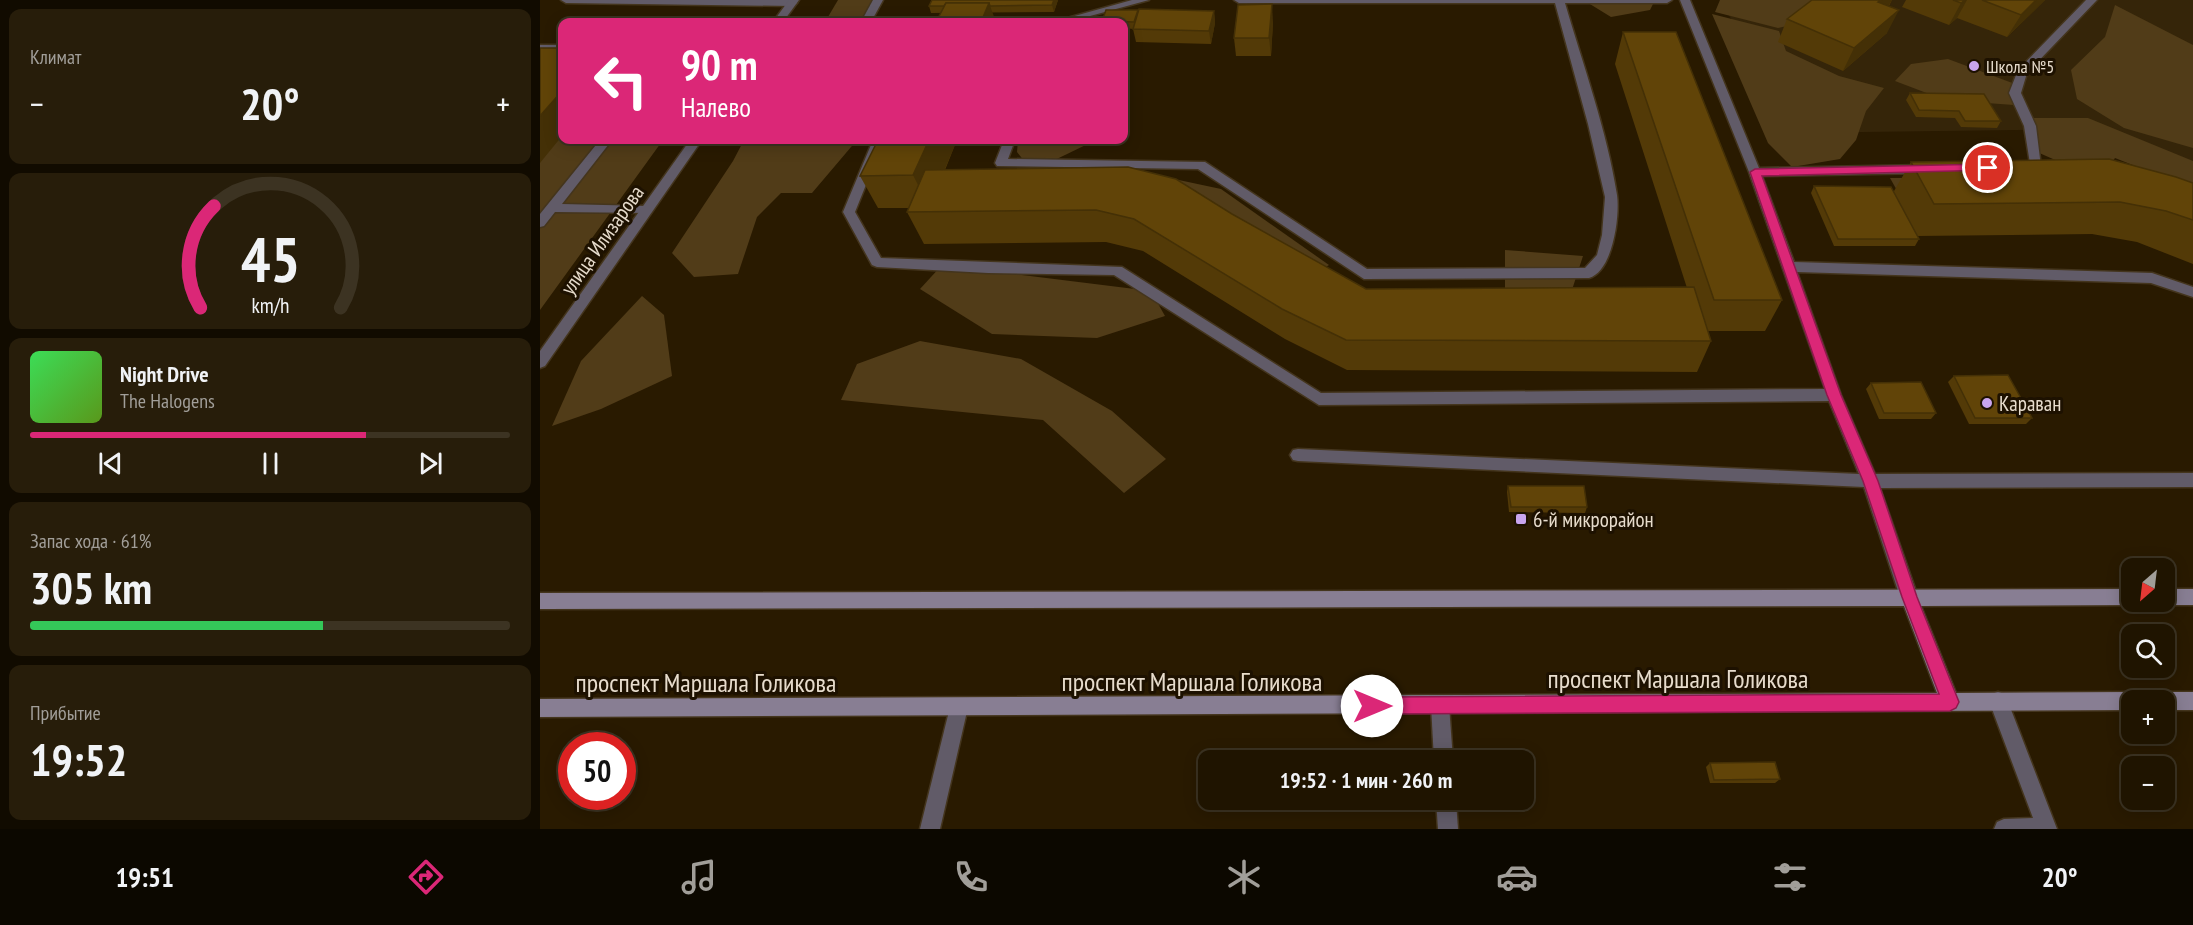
<!DOCTYPE html>
<html lang="ru">
<meta charset="utf-8">
<style>
:root{--surface:#1f1400;--page:#271d0a;--text:#f1f3f6;--muted:#a19e99;--line:#3c3322;--accent:#db2777}
body{margin:0;font-family:"PT Sans Narrow",sans-serif;background:var(--page);color:var(--text);height:100vh;display:flex;flex-direction:column;font-size:22px;white-space:nowrap}
*{box-sizing:border-box;margin:0}
p{font-size:20px;color:var(--muted)}
.icon{flex:none;width:33px;height:33px;fill:none;stroke:currentColor;stroke-width:2;stroke-linecap:round;stroke-linejoin:round}
.map{position:relative;flex:1;overflow:hidden}
.details{display:flex;flex-direction:column;gap:9px;padding:9px;background:#110b00;width:540px}
.details>*{flex:none}
.banner{position:absolute;left:18px;top:18px;width:570px;height:126px;border-radius:12px;box-shadow:0 3px 15px #0003,0 0 0 2px var(--line);background:#db2777;color:#fff;overflow:hidden}
.needle{width:39px;rotate:208deg}
.tools{position:absolute;left:1581px;top:558px;display:grid;gap:12px}
.tools a{display:grid;place-items:center;width:54px;height:54px;border-radius:12px;background:var(--surface);box-shadow:0 3px 15px #0003,0 0 0 2px var(--line);font-size:30px}
.speed{position:absolute;left:18px;top:732px;display:flex;gap:12px;font-size:30px;font-weight:700;text-align:center}
.speed>*{display:grid;place-content:center;width:78px;height:78px;border-radius:50%;background:var(--surface);box-shadow:0 3px 15px #0003,0 0 0 2px var(--line);line-height:1}
.speed .limit{border:9px solid #d22;background:#fff;color:#111}
.pin{position:absolute;display:grid;place-items:center;width:51px;height:51px;color:#fff;margin:-26px;border:3px solid #fff;border-radius:50%;box-shadow:0 2px 6px #0007}
.me{position:absolute;width:66px;margin:-33px;rotate:90deg;stroke-linejoin:round;filter:drop-shadow(0 0 4px #0008)}
.turn{display:flex;align-items:center;gap:21px;height:126px;padding:0 24px;font-size:27px}
.turn .icon{width:78px;height:78px;stroke-width:2.5}
.turn b{display:block;font-size:42px;line-height:51px}
.big{font-size:45px;font-weight:600;line-height:1.1}
.details .tile{flex:1;display:flex;flex-direction:column;justify-content:center;gap:9px;min-width:0;padding:0 21px;border-radius:12px;background:var(--page)}
.details .dial{align-items:center;gap:0}
.dial svg{height:156px;overflow:visible;fill:none;stroke:var(--line);stroke-width:7;stroke-linecap:round;text-anchor:middle}
.dial text{fill:var(--text);stroke:none}
.song{display:flex;align-items:center;gap:18px}
.cover{width:72px;height:72px;border-radius:9px;background:linear-gradient(135deg,hsl(130 70% 55%),hsl(90 70% 35%))}
.played{height:6px;border-radius:3px;background:linear-gradient(90deg,var(--accent) 70%,var(--line) 70%)}
.keys{display:flex;justify-content:space-around;direction:ltr}
.heat{display:flex;justify-content:space-between;align-items:center;font-size:33px;direction:ltr}
.charge{height:9px;border-radius:4px;background:linear-gradient(90deg,#34c759 61%,var(--line) 0)}
.trip{position:absolute;left:658px;top:750px;width:336px;height:60px;border-radius:12px;background:var(--surface);box-shadow:0 3px 15px #0003,0 0 0 2px var(--line);font-weight:600;line-height:60px;text-align:center}
.dock{display:flex;height:96px;justify-content:space-around;align-items:center;background:#0c0800;color:var(--muted)}
.dock .icon{width:42px;height:42px}
.dock .selected{color:var(--accent)}
.dock b{font-size:27px;color:var(--text)}
main{display:flex;flex:1;min-height:0}
.map>svg:first-child{display:block}
</style>
<main>
<section class="details">
<div class="tile"><p>Климат</p>
<div class="heat"><a>−</a><b class="big">20°</b><a>+</a></div>
</div>
<div class="tile dial"><svg viewBox="0 0 100 80">
<path d="M14 69A42 42 0 1 1 86 69"/>
<path d="M14 69A42 42 0 0 1 21 17" stroke="#db2777"/>
<text x="50" y="56" font-size="32" font-weight="700">45</text>
<text x="50" y="72" font-size="11">km/h</text>
</svg></div>
<div class="tile">
<div class="song"><i class="cover"></i><div><b>Night Drive</b><p>The Halogens</p></div></div>
<div class="played"></div>
<div class="keys"><svg class="icon" aria-label="previous" viewBox="0 0 24 24"><path d="M18 5L8 12l10 7zM5 5v14"/></svg><svg class="icon" aria-label="pause" viewBox="0 0 24 24"><path d="M8 5v14M16 5v14"/></svg><svg class="icon" aria-label="next" viewBox="0 0 24 24"><path d="M6 5l10 7-10 7zM19 5v14"/></svg></div>
</div>
<div class="tile"><p>Запас хода · 61%</p><b class="big">305 km</b><div class="charge"></div></div>
<div class="tile"><p>Прибытие</p><b class="big">19:52</b></div>
</section>
<div class="map">
<svg width="1653" height="829" viewBox="0 0 1653 829">
<rect width="100%" height="100%" fill="#291a00"/>
<!-- built -->
<path fill="#352509" d="M 1187,0 L 1653,0 L 1653,173 L 1543,129 L 1248,133 L 1183,3 Z"/>
<!-- green -->
<g fill="#513c18">
<path d="M 298,0 L 334,0 L 322,20 L 285,22 Z"/>
<path d="M 1115,0 L 1110,10 L 1071,17 L 1045,1 Z"/>
<path d="M 1180,0 L 1281,0 L 1247,26 L 1238,28 L 1175,12 Z"/>
<path d="M 1575,5 L 1653,45 L 1653,148 L 1584,128 L 1537,99 L 1531,70 L 1565,37 Z"/>
<path d="M 1172,14 L 1239,31 L 1246,51 L 1299,76 L 1344,88 L 1326,111 L 1316,140 L 1300,159 L 1252,167 L 1228,143 Z"/>
<path d="M 1408,59 L 1475,84 L 1474,105 L 1405,100 L 1355,81 L 1371,64 Z"/>
<path d="M 0,80 L 22,80 L 22,140 L 123,140 L 0,310 Z"/>
<path d="M 1486,118 L 1548,118 L 1653,161 L 1653,189 L 1575,158 L 1562,176 L 1359,194 L 1350,178 L 1554,177 L 1497,152 Z"/>
<path d="M 204,140 L 317,140 L 272,193 L 241,193 L 217,217 L 198,274 L 154,277 L 132,253 L 193,161 Z"/>
<path d="M 478,140 L 556,140 L 492,171 L 477,152 Z"/>
<path d="M 606,173 L 681,189 L 789,265 L 760,282 Z"/>
<path d="M 965,250 L 1043,256 L 1030,296 L 881,320 L 867,288 L 965,288 Z"/>
<path d="M 402,265 L 611,291 L 625,316 L 557,338 L 452,334 L 380,289 Z"/>
<path d="M 102,296 L 124,315 L 132,376 L 61,409 L 12,426 L 41,361 Z"/>
<path d="M 380,341 L 481,359 L 572,411 L 626,459 L 584,493 L 503,420 L 301,400 L 317,364 Z"/>
</g>
<g fill="none" stroke-linecap="round" stroke-linejoin="round">
<!-- service casing -->
<g stroke="#44351d" stroke-width="3">
<g id="service">
<path d="M 21,0 L 252,0 L 257,3 L 252,6 L 26,3 Z"/>
<path d="M 333,0 L 343,0 L 331,22 L 321,22 Z"/>
<path d="M 592,0 L 609,0 L 528,22 L 513,22 Z"/>
<path d="M 694,0 L 1132,0 L 1127,3 L 1025,3 C 1043,65 1067,131 1077,195 C 1080,216 1073,271 1049,278 L 824,279 L 658,169 L 457,166 L 455,163 L 464,140 L 475,140 L 468,159 L 665,162 L 827,269 L 1045,268 L 1057,255 L 1062,235 L 1065,197 L 1048,124 L 1015,3 L 699,3 Z"/>
<path d="M 1140,0 L 1150,0 L 1219,168 L 1387,165 L 1393,169 L 1387,173 L 1222,176 L 1254,262 L 1612,273 L 1653,287 L 1653,297 L 1611,283 L 1257,272 L 1301,395 L 1335,474 L 1653,473 L 1653,487 L 1340,488 L 1378,597 L 1375,603 L 1369,605 L 1363,603 L 1360,597 L 1324,487 L 758,461 L 753,460 L 750,455 L 753,450 L 758,449 L 1319,474 L 1289,401 L 779,405 L 574,275 L 448,273 L 337,267 L 332,265 L 303,212 L 333,140 L 344,140 L 315,212 L 341,258 L 582,267 L 781,393 L 1285,389 L 1209,172 Z"/>
<path d="M 1546,0 L 1557,0 L 1487,73 L 1481,93 L 1496,126 L 1501,167 L 1495,171 L 1491,170 L 1484,126 L 1469,93 L 1478,70 Z"/>
<rect x="0" y="45" width="22" height="6"/>
<path d="M 60,140 L 72,140 L 22,204 L 106,206 L 110,207 L 112,210 L 110,213 L 15,212 L 4,226 L 0,227 L 0,214 Z"/>
<path d="M 1458,692 L 1465,694 L 1517,829 L 1454,829 L 1457,822 L 1464,819 L 1493,818 L 1449,701 L 1451,694 Z"/>
<path d="M 900,696 L 907,698 L 909,705 L 913,760 L 894,760 L 891,705 L 893,698 Z"/>
<path d="M 419,698 L 426,700 L 428,707 L 400,829 L 380,829 L 410,707 L 412,700 Z"/>
<path d="M 896,800 L 916,800 L 918,829 L 898,829 Z"/>
</g>
</g>
<!-- tertiary casing -->
<g stroke="#44351d" stroke-width="3">
<g id="tertiary">
<path d="M 249,0 L 259,0 L 243,22 L 233,22 Z"/>
<path d="M 150,140 L 162,140 L 5,366 L 0,368 L 0,351 Z"/>
</g>
</g>
<!-- secondary casing -->
<g stroke="#44351d" stroke-width="3">
<g id="secondary">
<path d="M 1592,589 L 1592,602 L 1599,602 L 1592,605 L 1381,606 L 1416,693 L 1592,692 L 1599,694 L 1601,700 L 1592,700 L 1592,710 L 0,717 L 0,699 L 1397,693 L 1364,606 L 0,609 L 0,593 Z"/>
<path d="M 1624,589 L 1653,589 L 1653,605 L 1624,605 L 1618,603 L 1624,602 Z"/>
<path d="M 1624,692 L 1653,692 L 1653,710 L 1624,710 L 1624,700 L 1615,700 L 1617,694 Z"/>
</g>
</g>
<!-- service -->
<use href="#service" fill="#615b68" fill-rule="evenodd"/>
<!-- tertiary -->
<use href="#tertiary" fill="#615b68" fill-rule="evenodd"/>
<!-- secondary -->
<use href="#secondary" fill="#887e93" fill-rule="evenodd"/>
</g>
<!-- wall -->
<g fill="#533a07">
<path d="M 518,0 L 514,12 L 391,13 L 389,6 Z"/>
<path d="M 1352,0 L 1349,6 L 1347,33 L 1303,71 L 1238,42 L 1247,19 Z"/>
<path d="M 1366,0 L 1505,0 L 1467,37 L 1417,18 L 1409,25 L 1362,7 Z"/>
<path d="M 598,10 L 674,11 L 675,23 L 671,44 L 596,42 L 593,29 L 584,28 L 584,22 L 562,22 L 562,21 Z"/>
<path d="M 733,22 L 731,56 L 696,56 L 694,38 Z"/>
<path d="M 1083,32 L 1242,300 L 1225,331 L 1168,331 L 1171,341 L 1157,372 L 807,370 L 745,339 L 603,251 L 566,242 L 384,244 L 367,212 L 369,208 L 338,208 L 320,176 L 338,140 L 417,140 L 405,170 L 692,214 L 826,289 L 1147,288 L 1075,64 Z"/>
<path d="M 1370,93 L 1461,121 L 1457,128 L 1421,127 L 1415,118 L 1376,117 L 1366,100 Z"/>
<path d="M 1371,162 L 1653,183 L 1653,264 L 1597,242 L 1552,234 L 1377,236 L 1379,239 L 1375,246 L 1294,246 L 1271,193 L 1274,186 L 1354,191 Z"/>
<path d="M 1414,376 L 1492,418 L 1486,424 L 1429,424 L 1408,382 Z"/>
<path d="M 1331,383 L 1396,413 L 1391,419 L 1339,419 L 1326,389 Z"/>
<path d="M 968,486 L 1047,507 L 1045,513 L 969,512 L 967,492 Z"/>
<path d="M 1170,763 L 1240,779 L 1235,783 L 1170,783 L 1166,767 Z"/>
</g>
<!-- shaded-wall -->
<g fill="#443006">
<path d="M 514,0 L 518,0 L 514,12 L 512,5 Z"/>
<path d="M 1341,0 L 1352,0 L 1347,8 L 1338,2 Z"/>
<path d="M 1425,0 L 1427,0 L 1417,18 L 1409,25 L 1421,3 Z"/>
<path d="M 1496,0 L 1505,0 L 1467,37 L 1481,15 Z"/>
<path d="M 449,3 L 456,22 L 441,22 Z"/>
<path d="M 732,4 L 733,22 L 731,56 L 729,38 Z"/>
<path d="M 1359,10 L 1347,33 L 1303,71 L 1314,48 Z"/>
<path d="M 674,11 L 675,23 L 671,44 L 669,31 Z"/>
<path d="M 22,91 L 22,136 L 0,163 L 0,116 Z"/>
<path d="M 389,140 L 417,140 L 389,207 L 373,175 Z"/>
</g>
<!-- building -->
<g fill="#614408" stroke="#443006" stroke-width="1.5">
<path d="M 392,0 L 514,0 L 512,5 L 450,6 L 449,3 L 406,3 L 404,6 L 389,6 Z"/>
<path d="M 1272,0 L 1341,0 L 1338,2 L 1359,10 L 1314,48 L 1247,19 Z"/>
<path d="M 1413,0 L 1425,0 L 1421,3 Z"/>
<path d="M 1442,0 L 1496,0 L 1481,15 Z"/>
<path d="M 406,3 L 449,3 L 441,22 L 396,22 Z"/>
<path d="M 732,4 L 729,38 L 694,38 L 698,5 Z"/>
<path d="M 599,9 L 674,11 L 669,31 L 593,29 Z"/>
<path d="M 566,10 L 598,10 L 594,22 L 562,21 Z"/>
<path d="M 1083,32 L 1136,32 L 1242,300 L 1174,300 Z"/>
<path d="M 0,48 L 22,48 L 22,91 L 0,116 Z"/>
<path d="M 1370,93 L 1444,94 L 1461,121 L 1425,121 L 1419,111 L 1379,110 Z"/>
<path d="M 338,140 L 389,140 L 373,175 L 320,176 Z"/>
<path d="M 1569,159 L 1636,177 L 1653,183 L 1653,220 L 1626,211 L 1580,202 L 1394,204 L 1371,162 Z"/>
<path d="M 588,167 L 636,179 L 692,214 L 826,289 L 1154,287 L 1171,341 L 806,340 L 742,309 L 594,219 L 556,210 L 367,212 L 385,170 Z"/>
<path d="M 1274,186 L 1351,187 L 1379,239 L 1298,239 Z"/>
<path d="M 1468,375 L 1492,418 L 1435,418 L 1414,376 Z"/>
<path d="M 1381,382 L 1396,413 L 1344,413 L 1331,383 Z"/>
<path d="M 968,486 L 1044,486 L 1047,507 L 971,507 Z"/>
<path d="M 1235,762 L 1240,779 L 1174,780 L 1170,763 Z"/>
</g>
<!-- route -->
<path fill="#db2777" stroke="#8e194d" stroke-width="1.5" d="M 1448,164 L 1452,165 L 1452,170 L 1222,176 L 1301,395 L 1338,481 L 1377,597 L 1419,702 L 1416,708 L 1410,711 L 832,714 L 826,712 L 823,706 L 826,700 L 832,697 L 1399,694 L 1362,597 L 1323,481 L 1287,395 L 1210,172 L 1215,169 Z"/>
<!-- markers -->
<g fill="#c9a5ee" stroke="#1d1100" stroke-width="2">
<circle cx="1434" cy="66" r="6"/>
<circle cx="1447" cy="403" r="6"/>
<rect x="975" y="513" width="12" height="12" rx="3"/>
</g>
<g text-anchor="middle" dominant-baseline="central" stroke-width="6" stroke-linejoin="round" paint-order="stroke">
<!-- far-poi labels -->
<g font-size="18" fill="#e7dccc" stroke="#1d1100" text-anchor="start">
<text x="1446" y="66">Школа №5</text>
</g>
<!-- street labels -->
<g font-size="21" fill="#e7dccc" stroke="#1d1100">
<text transform="translate(62 240) rotate(-55)">улица Илизарова</text>
</g>
<!-- poi labels -->
<g font-size="21" fill="#e7dccc" stroke="#1d1100" text-anchor="start">
<text x="1459" y="403">Караван</text>
<text x="993" y="519">6-й микрорайон</text>
</g>
<!-- near-street labels -->
<g font-size="26" fill="#e7dccc" stroke="#1d1100">
<text x="1138" y="678">проспект Маршала Голикова</text>
<text x="652" y="681">проспект Маршала Голикова</text>
<text x="166" y="682">проспект Маршала Голикова</text>
</g>
</g>
</svg>
<div class="tools">
<a><svg class="needle" viewBox="-14 -14 28 28"><path d="M0-13l5 13h-10z" fill="#e53935"/><path d="M0 13l5-13h-10z" fill="#a19e99"/></svg></a>
<a><svg class="icon" aria-label="search" viewBox="0 0 24 24"><circle cx="10" cy="10" r="6"/><path d="M15 15l6 6"/></svg></a>
<a>+</a>
<a>−</a>
</div>
<div class="speed"><div class="limit">50</div></div>
<div class="pin" style="left:1448px;top:168px;background:#d93025"><svg class="icon" aria-label="arrive" viewBox="0 0 24 24"><path d="M6 21V4h12l-3 4 3 4H6"/></svg></div>
<svg class="me" style="left:832px;top:706px" viewBox="-20 -20 40 40"><circle r="19" fill="#fff"/><path d="M0-13L10 11 0 6-10 11z" fill="#db2777"/></svg>
<div class="trip">19:52 · 1 мин · 260 m</div>
<div class="banner">
<div class="turn"><svg class="icon" aria-label="left" viewBox="0 0 24 24"><path d="M17 20v-9H6M10 6l-5 5 5 5"/></svg><div><b>90 m</b>Налево</div></div>
</div>
</div>
</main>
<nav class="dock">
<b>19:51</b>
<svg class="icon selected" aria-label="directions" viewBox="0 0 24 24"><path d="M12 3l9 9-9 9-9-9zM9 14v-3h6M13 9l2 2-2 2"/></svg>
<svg class="icon" aria-label="music" viewBox="0 0 24 24"><path d="M9 18V5l10-2v13"/><circle cx="6" cy="18" r="3"/><circle cx="16" cy="16" r="3"/></svg>
<svg class="icon" aria-label="phone" viewBox="0 0 24 24"><path d="M5 4h4l2 5-3 2q2 4 5 5l2-3 5 2v4C11 20 4 13 5 4z"/></svg>
<svg class="icon" aria-label="climate" viewBox="0 0 24 24"><path d="M12 3v18M4 7l16 10M4 17L20 7"/></svg>
<svg class="icon" aria-label="car" viewBox="0 0 24 24"><path d="M5 17H2v-5l4-1 3-4h7l3 4 3 1v5h-3M9 17h6M6 11h13"/><circle cx="7" cy="17" r="2"/><circle cx="17" cy="17" r="2"/></svg>
<svg class="icon" aria-label="filters" viewBox="0 0 24 24"><path d="M4 7h16M4 17h16"/><circle cx="9" cy="7" r="2"/><circle cx="15" cy="17" r="2"/></svg>
<b>20°</b>
</nav>
